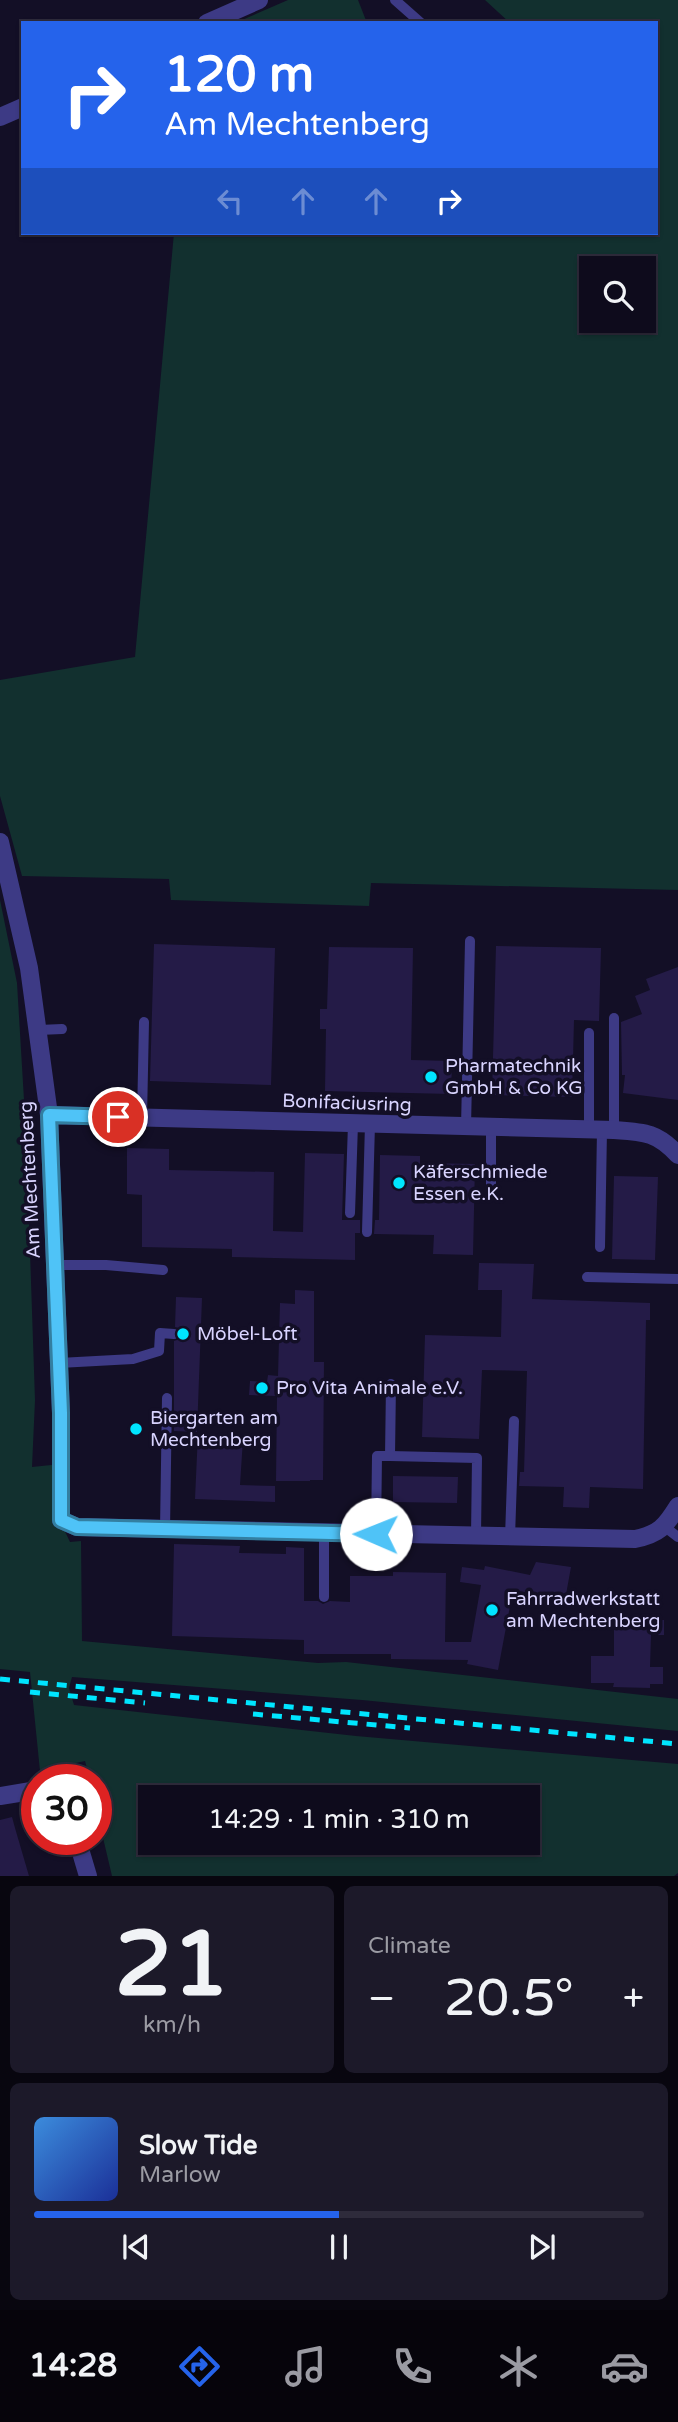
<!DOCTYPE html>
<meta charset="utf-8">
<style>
:root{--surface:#0e0b1c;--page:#1c1929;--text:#f1f3f6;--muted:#9b9ba3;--line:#2e2b3b;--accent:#2563eb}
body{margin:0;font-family:"Varela Round",sans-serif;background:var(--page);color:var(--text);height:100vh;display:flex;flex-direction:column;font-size:26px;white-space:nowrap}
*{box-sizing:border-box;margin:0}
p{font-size:23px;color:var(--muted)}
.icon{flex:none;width:38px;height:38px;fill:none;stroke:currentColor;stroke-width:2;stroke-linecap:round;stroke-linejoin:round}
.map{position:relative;height:1876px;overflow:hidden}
.sheet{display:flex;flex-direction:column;gap:10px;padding:10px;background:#08060f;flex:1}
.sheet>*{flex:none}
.guide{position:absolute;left:21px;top:21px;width:637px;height:214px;border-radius:0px;box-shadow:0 2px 5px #0004,0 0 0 2px var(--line);background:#2563eb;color:#fff;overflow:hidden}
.fabs{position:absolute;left:579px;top:256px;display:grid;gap:14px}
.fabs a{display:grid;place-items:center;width:77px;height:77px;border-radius:0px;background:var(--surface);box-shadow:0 2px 5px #0004,0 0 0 2px var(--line);font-size:35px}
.speed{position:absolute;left:21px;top:1764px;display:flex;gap:14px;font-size:35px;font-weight:700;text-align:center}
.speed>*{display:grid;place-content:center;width:91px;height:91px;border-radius:50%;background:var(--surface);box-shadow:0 2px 5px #0004,0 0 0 2px var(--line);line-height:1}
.speed .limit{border:10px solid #d22;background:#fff;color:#111}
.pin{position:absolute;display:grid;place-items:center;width:60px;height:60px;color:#fff;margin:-30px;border:4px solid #fff;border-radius:50%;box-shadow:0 2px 7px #0007}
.me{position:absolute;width:77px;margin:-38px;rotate:271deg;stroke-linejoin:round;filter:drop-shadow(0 0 5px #0008)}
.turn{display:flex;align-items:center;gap:24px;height:147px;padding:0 28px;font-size:32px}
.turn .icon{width:91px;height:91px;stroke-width:2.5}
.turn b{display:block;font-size:49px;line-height:60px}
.lanes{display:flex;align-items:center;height:66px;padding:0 28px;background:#0003;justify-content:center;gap:35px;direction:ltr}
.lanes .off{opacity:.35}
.big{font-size:52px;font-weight:600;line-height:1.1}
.sheet .widget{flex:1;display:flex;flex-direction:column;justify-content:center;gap:10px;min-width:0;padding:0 24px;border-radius:10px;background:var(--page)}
.sheet .dial{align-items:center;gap:0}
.dial b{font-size:91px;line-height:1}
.song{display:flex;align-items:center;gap:21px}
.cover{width:84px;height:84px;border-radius:10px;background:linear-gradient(135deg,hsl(210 70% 55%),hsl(230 70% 35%))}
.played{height:7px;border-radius:4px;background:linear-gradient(90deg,var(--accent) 50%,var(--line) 50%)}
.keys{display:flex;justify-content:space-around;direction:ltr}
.heat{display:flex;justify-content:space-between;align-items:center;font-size:38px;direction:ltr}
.sheet .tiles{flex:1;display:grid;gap:10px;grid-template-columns:1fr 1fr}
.widget:last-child{grid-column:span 2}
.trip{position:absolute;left:138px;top:1785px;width:402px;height:70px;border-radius:0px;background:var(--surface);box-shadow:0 2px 5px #0004,0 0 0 2px var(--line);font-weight:600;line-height:70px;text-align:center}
.menu{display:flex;height:112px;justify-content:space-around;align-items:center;background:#06040b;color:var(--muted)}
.menu .icon{width:49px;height:49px}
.menu .active{color:var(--accent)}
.menu b{font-size:32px;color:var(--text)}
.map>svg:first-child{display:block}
</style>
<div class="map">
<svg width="678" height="1876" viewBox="0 0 678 1876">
<rect width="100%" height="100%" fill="#130f26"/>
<!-- green -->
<g fill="#12302f" fill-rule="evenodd">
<path d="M 288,0 L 358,0 L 367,23 L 235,23 Z"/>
<path d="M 485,0 L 678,0 L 678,890 L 371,883 L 369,906 L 171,900 L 169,879 L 22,876 L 0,796 L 0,680 L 135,657 L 174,233 L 656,233 L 656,23 L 510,23 ZM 592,268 L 644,268 L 644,320 L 592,320 Z"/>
<path d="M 0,900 L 17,983 L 26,1133 L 35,1400 L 32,1467 L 61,1464 L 60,1521 L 70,1542 L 81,1541 L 82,1641 L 318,1663 L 346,1662 L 678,1699 L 678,1731 L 362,1700 L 72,1677 L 69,1688 L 74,1705 L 356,1736 L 678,1764 L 678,1873 L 674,1876 L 112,1876 L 96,1808 L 96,1780 L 90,1780 L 85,1761 L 40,1771 L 30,1672 L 0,1669 ZM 150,1797 L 528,1797 L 528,1843 L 150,1843 Z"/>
</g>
<!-- building -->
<g fill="#241b47">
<path d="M 154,944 L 275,948 L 271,1085 L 150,1081 Z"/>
<path d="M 496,946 L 601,948 L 599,1021 L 574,1020 L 572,1097 L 492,1095 Z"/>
<path d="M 329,947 L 413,948 L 411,1060 L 452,1061 L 451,1094 L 325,1091 L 326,1029 L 320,1029 L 320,1009 L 327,1009 Z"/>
<path d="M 678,967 L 678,1100 L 623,1093 L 625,1075 L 622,1075 L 621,1022 L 642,1014 L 635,996 L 650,990 L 646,979 Z"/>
<path d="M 127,1148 L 169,1149 L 169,1170 L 274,1172 L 273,1231 L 303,1232 L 305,1153 L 344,1154 L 342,1220 L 360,1220 L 360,1233 L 355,1233 L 355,1260 L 232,1257 L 232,1249 L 142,1247 L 142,1195 L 127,1194 Z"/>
<path d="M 380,1155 L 420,1156 L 420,1163 L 475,1164 L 473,1255 L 433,1254 L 434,1235 L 374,1234 L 375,1220 L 379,1220 Z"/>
<path d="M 614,1176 L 658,1177 L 655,1260 L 612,1259 Z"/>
<path d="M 479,1263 L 534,1264 L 532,1299 L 650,1303 L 650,1320 L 646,1320 L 643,1489 L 590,1487 L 589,1508 L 563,1507 L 564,1487 L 519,1486 L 520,1472 L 524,1472 L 527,1371 L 482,1370 L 479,1439 L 422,1437 L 425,1335 L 501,1337 L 502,1290 L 478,1290 Z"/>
<path d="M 295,1290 L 314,1291 L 314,1362 L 324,1362 L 323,1480 L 310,1480 L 310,1481 L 276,1481 L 277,1396 L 249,1395 L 250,1381 L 267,1382 L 268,1375 L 278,1376 L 280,1303 L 295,1304 Z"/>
<path d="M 176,1297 L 202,1298 L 197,1432 L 174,1431 L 174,1341 L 180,1339 L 181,1334 L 179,1328 L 175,1327 Z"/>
<path d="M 198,1433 L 213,1434 L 213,1438 L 243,1439 L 240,1485 L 275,1486 L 275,1502 L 195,1499 Z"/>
<path d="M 393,1476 L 458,1477 L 457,1503 L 393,1502 Z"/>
<path d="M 174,1544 L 240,1546 L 239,1553 L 286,1554 L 286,1547 L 304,1548 L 304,1601 L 318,1601 L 323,1604 L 330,1601 L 350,1602 L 350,1576 L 393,1576 L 393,1572 L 446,1573 L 445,1642 L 471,1642 L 481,1585 L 460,1582 L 462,1567 L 484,1570 L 485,1566 L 530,1575 L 536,1562 L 571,1567 L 565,1600 L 513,1590 L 498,1670 L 467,1664 L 468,1660 L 391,1659 L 391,1654 L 304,1654 L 304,1640 L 172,1636 Z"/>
<path d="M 651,1620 L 664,1620 L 664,1635 L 651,1635 L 650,1667 L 663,1667 L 663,1684 L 650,1684 L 650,1688 L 613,1687 L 614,1683 L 591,1683 L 591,1656 L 614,1656 L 614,1625 L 651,1625 Z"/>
<path d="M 12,1817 L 15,1828 L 29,1876 L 0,1876 L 0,1820 Z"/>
</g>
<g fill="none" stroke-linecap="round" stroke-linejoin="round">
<!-- lane -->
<g stroke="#3d3a85" stroke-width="10">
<path d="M 395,0 L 421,23"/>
<path d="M 39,1030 L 62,1029"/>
<path d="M 142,1118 L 144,1022"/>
<path d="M 466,1127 L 470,941"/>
<path d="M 491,1127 L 491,1196"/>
<path d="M 589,1129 L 589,1033"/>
<path d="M 614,1130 L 614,1018"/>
<path d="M 350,1213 L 353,1124"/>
<path d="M 367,1232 L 370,1124"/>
<path d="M 600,1247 L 602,1130"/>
<path d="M 56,1265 L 106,1265 L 163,1270"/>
<path d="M 587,1277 L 678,1279"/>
<path d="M 59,1363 L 133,1359 L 159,1351 L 160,1333 L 174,1334"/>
<path d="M 390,1456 L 391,1384"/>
<path d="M 665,1527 L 678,1537"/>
<path d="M 165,1530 L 167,1398"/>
<path d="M 376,1534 L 377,1456 L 390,1456 L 477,1458 L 476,1536"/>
<path d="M 510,1537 L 514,1421"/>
<path d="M 324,1597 L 324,1533"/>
</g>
<!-- street -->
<g stroke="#3d3a85" stroke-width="18">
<path d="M 207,23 L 259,0"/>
<path d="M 0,117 L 23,107"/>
<path d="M 0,842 L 29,968 L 49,1115 L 61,1413 L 61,1520 L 77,1527 L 635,1539 C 659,1534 665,1527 678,1506"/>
<path d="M 49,1115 L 614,1130 C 644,1132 657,1132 678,1155"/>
<path d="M 0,1796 L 37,1790"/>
<path d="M 77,1839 L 88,1876"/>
</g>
<!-- rail -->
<g stroke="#00e5ff" stroke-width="5" stroke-dasharray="10 9" stroke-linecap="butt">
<path d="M 0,1679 L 678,1744"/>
<path d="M 30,1692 L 145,1703"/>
<path d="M 253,1714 L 410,1728"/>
</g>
</g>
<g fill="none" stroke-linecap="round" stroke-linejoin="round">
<!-- route casing -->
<g stroke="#337fa1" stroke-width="18">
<path id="route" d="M 118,1117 L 49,1115 L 61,1413 L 61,1520 L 77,1527 L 376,1534"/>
</g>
<!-- route -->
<use href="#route" stroke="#4fc3f7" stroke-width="12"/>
</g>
<!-- markers -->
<g fill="#00e5ff" stroke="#130f26" stroke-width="2.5">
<circle cx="431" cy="1077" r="7"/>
<circle cx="399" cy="1183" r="7"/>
<circle cx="183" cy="1334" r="7"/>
<circle cx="262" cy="1388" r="7"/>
<circle cx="136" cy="1429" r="7"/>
<circle cx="492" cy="1610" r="7"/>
</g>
<g text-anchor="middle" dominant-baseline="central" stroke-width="7" stroke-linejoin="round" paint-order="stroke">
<!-- poi labels -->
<g font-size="19" fill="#d9d4ff" stroke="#130f26" text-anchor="start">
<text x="445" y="1066">Pharmatechnik<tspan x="445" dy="22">GmbH &amp; Co KG</tspan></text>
<text x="413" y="1172">Käferschmiede<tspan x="413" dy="22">Essen e.K.</tspan></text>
<text x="197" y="1334">Möbel-Loft</text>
<text x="276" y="1388">Pro Vita Animale e.V.</text>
<text x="150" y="1418">Biergarten am<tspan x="150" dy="22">Mechtenberg</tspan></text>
<text x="506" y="1599">Fahrradwerkstatt<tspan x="506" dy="22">am Mechtenberg</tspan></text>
</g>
<!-- street labels -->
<g font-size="19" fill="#d9d4ff" stroke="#130f26">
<text transform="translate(347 1103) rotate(2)">Bonifaciusring</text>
<text transform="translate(30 1180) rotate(-93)">Am Mechtenberg</text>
</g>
</g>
</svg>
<div class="fabs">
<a><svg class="icon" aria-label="search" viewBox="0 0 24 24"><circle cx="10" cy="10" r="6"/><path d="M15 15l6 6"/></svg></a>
</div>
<div class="speed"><div class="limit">30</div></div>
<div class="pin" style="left:118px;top:1117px;background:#d93025"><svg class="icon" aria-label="arrive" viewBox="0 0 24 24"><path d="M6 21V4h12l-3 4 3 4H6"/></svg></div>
<svg class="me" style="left:376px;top:1534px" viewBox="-20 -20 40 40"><circle r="19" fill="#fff"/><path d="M0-13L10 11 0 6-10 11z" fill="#4fc3f7"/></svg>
<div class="trip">14:29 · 1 min · 310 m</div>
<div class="guide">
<div class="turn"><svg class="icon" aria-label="right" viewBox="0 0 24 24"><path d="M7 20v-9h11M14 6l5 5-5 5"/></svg><div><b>120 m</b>Am Mechtenberg</div></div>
<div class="lanes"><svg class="icon off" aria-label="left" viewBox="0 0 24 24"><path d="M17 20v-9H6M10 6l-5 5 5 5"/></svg><svg class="icon off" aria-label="ahead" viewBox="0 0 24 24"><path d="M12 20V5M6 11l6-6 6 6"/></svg><svg class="icon off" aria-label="ahead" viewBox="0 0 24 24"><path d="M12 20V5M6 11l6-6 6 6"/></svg><svg class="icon" aria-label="right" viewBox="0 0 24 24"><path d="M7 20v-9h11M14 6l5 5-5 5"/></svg></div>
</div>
</div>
<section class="sheet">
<div class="tiles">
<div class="widget dial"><b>21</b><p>km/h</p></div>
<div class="widget"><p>Climate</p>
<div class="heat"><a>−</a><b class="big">20.5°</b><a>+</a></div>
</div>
<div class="widget">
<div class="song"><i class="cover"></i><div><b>Slow Tide</b><p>Marlow</p></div></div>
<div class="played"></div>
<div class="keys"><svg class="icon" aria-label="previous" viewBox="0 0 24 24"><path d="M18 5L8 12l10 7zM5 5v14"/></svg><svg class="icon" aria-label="pause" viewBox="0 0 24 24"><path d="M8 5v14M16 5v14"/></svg><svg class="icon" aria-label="next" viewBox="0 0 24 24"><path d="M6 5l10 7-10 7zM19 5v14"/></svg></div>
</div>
</div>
</section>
<nav class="menu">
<b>14:28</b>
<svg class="icon active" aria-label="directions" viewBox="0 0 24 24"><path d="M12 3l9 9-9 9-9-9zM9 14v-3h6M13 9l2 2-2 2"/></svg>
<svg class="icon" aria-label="music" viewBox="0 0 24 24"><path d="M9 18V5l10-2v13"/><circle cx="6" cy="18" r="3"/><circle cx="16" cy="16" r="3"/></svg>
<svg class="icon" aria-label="phone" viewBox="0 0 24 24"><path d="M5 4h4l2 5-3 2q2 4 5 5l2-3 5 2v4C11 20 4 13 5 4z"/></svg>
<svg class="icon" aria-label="climate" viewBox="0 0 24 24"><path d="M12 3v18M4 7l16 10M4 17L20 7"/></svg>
<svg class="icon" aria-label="car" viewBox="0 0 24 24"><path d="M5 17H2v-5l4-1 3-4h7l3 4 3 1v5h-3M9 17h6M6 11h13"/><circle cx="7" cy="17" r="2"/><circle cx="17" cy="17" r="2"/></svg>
</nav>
